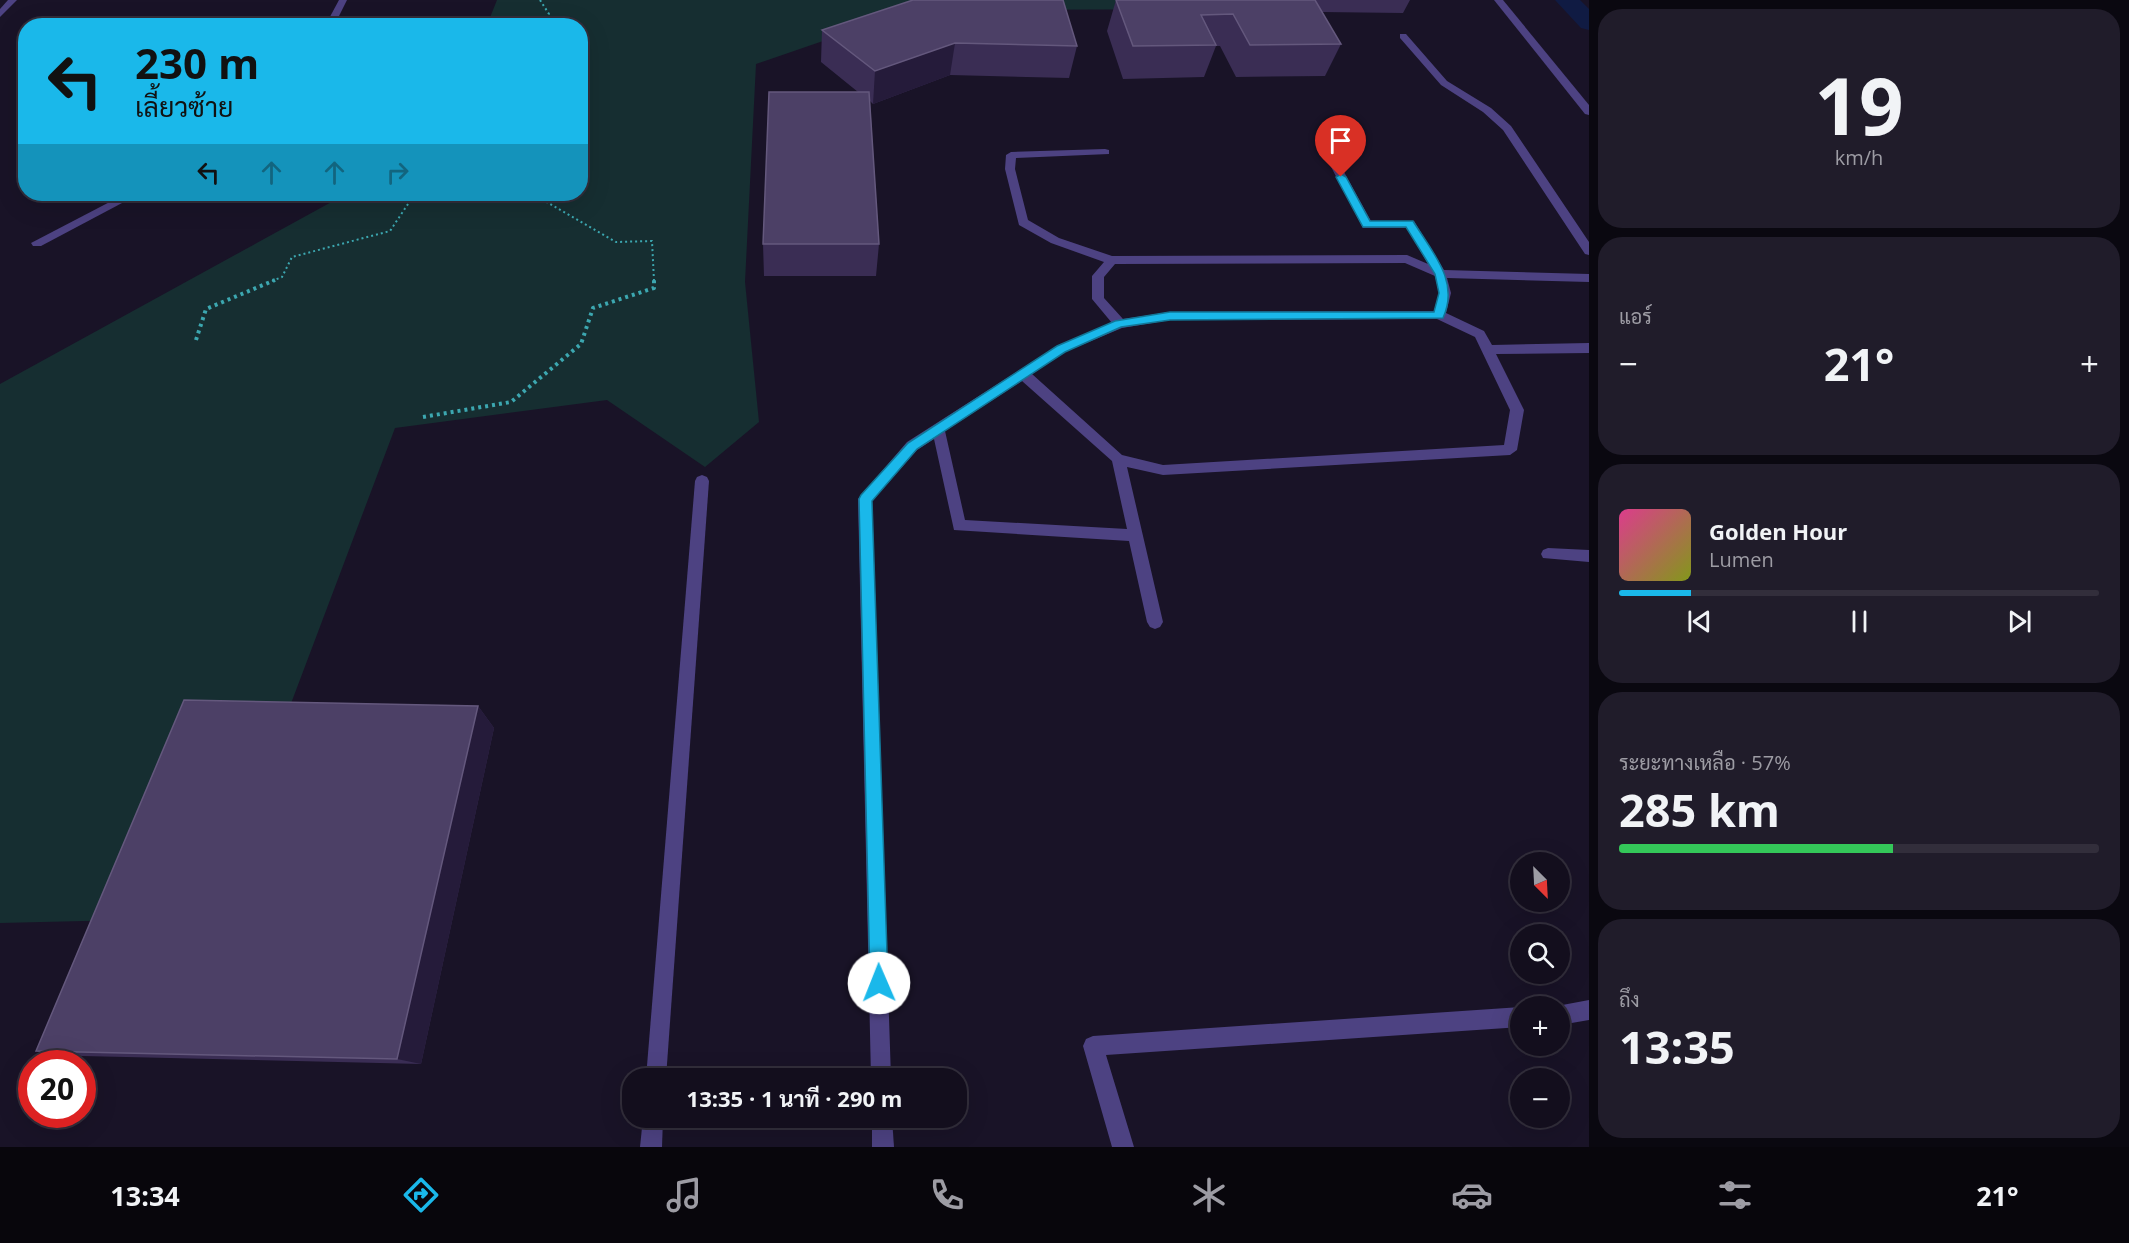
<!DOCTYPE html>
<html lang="th">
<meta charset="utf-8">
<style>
:root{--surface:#130e1d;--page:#201c2a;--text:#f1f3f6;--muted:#9d9ca4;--line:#322e3b;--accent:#1ab8ea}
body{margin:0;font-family:"Open Sans",Sarabun,sans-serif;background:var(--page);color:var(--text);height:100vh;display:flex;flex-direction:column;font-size:22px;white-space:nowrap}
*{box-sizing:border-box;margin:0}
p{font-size:20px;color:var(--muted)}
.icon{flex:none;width:33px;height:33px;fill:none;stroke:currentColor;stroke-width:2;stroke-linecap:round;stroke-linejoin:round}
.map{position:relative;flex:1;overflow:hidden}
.drawer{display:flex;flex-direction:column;gap:9px;padding:9px;background:#0a0810;width:540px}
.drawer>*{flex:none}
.hud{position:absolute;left:18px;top:18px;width:570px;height:183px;border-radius:24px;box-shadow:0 6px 24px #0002,0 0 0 2px var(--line);background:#1ab8ea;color:#111;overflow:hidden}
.needle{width:39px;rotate:156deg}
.fabs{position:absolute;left:1510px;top:852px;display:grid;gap:12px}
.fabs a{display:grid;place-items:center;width:60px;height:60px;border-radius:50%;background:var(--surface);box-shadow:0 6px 24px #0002,0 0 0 2px var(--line);font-size:30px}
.speed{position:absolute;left:18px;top:1050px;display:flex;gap:12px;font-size:30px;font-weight:700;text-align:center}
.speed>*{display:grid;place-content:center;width:78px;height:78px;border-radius:50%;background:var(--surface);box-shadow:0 6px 24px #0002,0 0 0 2px var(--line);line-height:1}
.speed .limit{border:9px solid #d22;background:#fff;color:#111}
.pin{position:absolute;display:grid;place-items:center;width:51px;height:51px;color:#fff;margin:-62px -26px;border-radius:50% 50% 50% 0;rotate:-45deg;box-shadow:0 0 6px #0007}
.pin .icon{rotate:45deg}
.me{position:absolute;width:66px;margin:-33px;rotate:359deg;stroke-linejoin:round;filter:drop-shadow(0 0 4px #0008)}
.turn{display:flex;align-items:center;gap:21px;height:126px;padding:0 18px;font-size:27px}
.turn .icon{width:78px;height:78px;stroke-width:2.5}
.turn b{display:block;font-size:42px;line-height:51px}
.lanes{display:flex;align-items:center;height:57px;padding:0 18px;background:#0003;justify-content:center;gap:30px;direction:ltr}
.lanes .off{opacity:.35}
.big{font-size:45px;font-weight:700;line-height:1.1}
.drawer .tile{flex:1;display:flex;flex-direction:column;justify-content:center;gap:9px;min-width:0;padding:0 21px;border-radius:24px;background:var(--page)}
.drawer .dial{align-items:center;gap:0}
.dial b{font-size:78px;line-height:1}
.song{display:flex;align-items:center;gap:18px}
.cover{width:72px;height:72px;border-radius:9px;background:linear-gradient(135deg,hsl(330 70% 55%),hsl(70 70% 35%))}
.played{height:6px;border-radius:3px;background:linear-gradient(90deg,var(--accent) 15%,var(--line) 15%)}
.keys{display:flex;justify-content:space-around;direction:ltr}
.heat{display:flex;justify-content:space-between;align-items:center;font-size:33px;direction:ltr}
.charge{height:9px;border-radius:4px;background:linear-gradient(90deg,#34c759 57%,var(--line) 0)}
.trip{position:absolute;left:622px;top:1068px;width:345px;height:60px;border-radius:24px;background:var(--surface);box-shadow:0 6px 24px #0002,0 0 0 2px var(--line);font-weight:700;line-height:60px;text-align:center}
.dock{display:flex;height:96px;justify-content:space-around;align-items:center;background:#08060c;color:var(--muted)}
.dock .icon{width:42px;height:42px}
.dock .current{color:var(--accent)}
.dock b{font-size:27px;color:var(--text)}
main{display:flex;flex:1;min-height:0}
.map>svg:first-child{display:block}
</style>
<main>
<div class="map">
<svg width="1589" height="1147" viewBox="0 0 1589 1147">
<rect width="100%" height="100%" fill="#191327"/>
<!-- green -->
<path fill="#162e31" d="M 497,0 L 1272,0 L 1277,9 L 913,10 L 756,64 L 745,282 L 759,422 L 705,467 L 607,400 L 395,428 L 210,918 L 0,923 L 0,384 L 346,194 L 580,194 L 580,26 L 487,25 Z"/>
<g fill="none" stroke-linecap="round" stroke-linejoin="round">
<!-- canal -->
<path fill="#101b43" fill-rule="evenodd" d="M 1555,0 L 1580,0 L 1589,9 L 1589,30 L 1581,28 Z"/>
<!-- path-far1 -->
<g stroke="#3ca7b0" stroke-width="2" stroke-dasharray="2 3" stroke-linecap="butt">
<path d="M 540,0 L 549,14 L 544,26"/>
<path d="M 533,194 L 616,242 L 652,241 L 654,281"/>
<path d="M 272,281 L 282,277 L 292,257 L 390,231 L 410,201 L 430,194"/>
</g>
<!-- path -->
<g stroke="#3ca7b0" stroke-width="4" stroke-dasharray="3 4" stroke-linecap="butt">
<path d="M 196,340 L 206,309 L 275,280"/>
<path d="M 423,417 L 511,402 L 581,344 L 593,308 L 654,288 L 654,280"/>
</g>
<!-- minor -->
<g fill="#4d4282" fill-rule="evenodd">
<path d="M 8,0 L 17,0 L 0,17 L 0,9 Z"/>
<path d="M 339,0 L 347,0 L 334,26 L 325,26 Z"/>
<path d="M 1494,0 L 1503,0 L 1589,105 L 1589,115 L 1585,114 Z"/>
<path d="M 1400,34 L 1406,34 L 1447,81 L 1491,108 L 1511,126 L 1589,242 L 1589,255 L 1585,254 L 1503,130 L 1483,112 L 1441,85 L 1400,38 Z"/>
<path d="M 1105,149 L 1109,150 L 1109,154 L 1016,158 L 1015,169 L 1028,220 L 1059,238 L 1112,256 L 1407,255 L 1428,264 L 1407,228 L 1363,228 L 1328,161 L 1333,158 L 1338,161 L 1371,221 L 1414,221 L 1444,270 L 1589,274 L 1589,282 L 1447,278 L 1451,293 L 1446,313 L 1484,331 L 1492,345 L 1589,343 L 1589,353 L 1496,354 L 1524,410 L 1517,450 L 1510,455 L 1163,475 L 1127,467 L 1163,622 L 1160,627 L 1155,629 L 1150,627 L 1147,622 L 1129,541 L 954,530 L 934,439 L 917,450 L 872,501 L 891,1078 L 871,1078 L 858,499 L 907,442 L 1057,346 L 1112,323 L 1092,299 L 1092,276 L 1104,262 L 1051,243 L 1019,225 L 1005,169 L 1006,155 L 1011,152 ZM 1405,263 L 1435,276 L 1439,293 L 1434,311 L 1170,312 L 1123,319 L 1104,298 L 1104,277 L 1115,264 ZM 1437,319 L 1475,337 L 1510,410 L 1504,445 L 1163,465 L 1122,455 L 1032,374 L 1065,352 L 1122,328 L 1170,320 ZM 1022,381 L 1112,461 L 1127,529 L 965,520 L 945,431 Z"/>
<path d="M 125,194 L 139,194 L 41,246 L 33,246 L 31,243 Z"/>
<path d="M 702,475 L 707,477 L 709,481 L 666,1078 L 646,1078 L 695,481 L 697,477 Z"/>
<path d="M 1548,548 L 1589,550 L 1589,562 L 1543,558 L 1541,554 L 1543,550 Z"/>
<path d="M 1589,1000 L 1589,1020 L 1560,1025 L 1560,1006 L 1557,1006 Z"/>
<path d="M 1521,1007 L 1521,1027 L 1106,1055 L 1134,1147 L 1112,1147 L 1083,1046 L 1086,1039 L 1093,1036 Z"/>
<path d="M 643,1118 L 663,1118 L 662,1147 L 640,1147 Z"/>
<path d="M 872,1118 L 892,1118 L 894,1147 L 872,1147 Z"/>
</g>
</g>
<!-- wall -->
<g fill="#3a2d54">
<path d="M 1116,0 L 1410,0 L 1403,13 L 1322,12 L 1341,44 L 1325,76 L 1236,77 L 1220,46 L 1216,46 L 1204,77 L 1123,79 L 1107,31 Z"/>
<path d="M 822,30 L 1077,46 L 1069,78 L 950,75 L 873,104 L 870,101 L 879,244 L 876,276 L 764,276 L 763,244 L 858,92 L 821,62 Z"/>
<path d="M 478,706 L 494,728 L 421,1064 L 82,1056 L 36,1051 Z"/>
</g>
<!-- shaded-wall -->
<g fill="#251b3a">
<path d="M 955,43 L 950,75 L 873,104 L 875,71 Z"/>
<path d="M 478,706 L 494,728 L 421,1064 L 397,1059 Z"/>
</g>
<!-- building -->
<g fill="#4c4066" stroke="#64587d" stroke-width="1.5">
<path d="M 913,0 L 1063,0 L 1077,46 L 955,43 L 875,71 L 822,30 Z"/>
<path d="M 1116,0 L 1315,0 L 1341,44 L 1250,45 L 1233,14 L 1201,15 L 1216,45 L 1133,46 Z"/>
<path d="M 769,92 L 869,92 L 879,244 L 763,244 Z"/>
<path d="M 184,700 L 478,706 L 397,1059 L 36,1051 Z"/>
</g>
<!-- route -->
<path fill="#1ab8ea" stroke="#117898" stroke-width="1.5" d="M 1341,174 L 1346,177 L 1370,221 L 1413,221 C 1432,252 1460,281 1443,318 L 1170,320 L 1121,327 L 1065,352 L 917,449 L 872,501 L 888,983 L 885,989 L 879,991 L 873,989 L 870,983 L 859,499 L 861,495 L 908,443 L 1057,346 L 1115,321 L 1170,312 L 1434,312 L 1439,293 L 1435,274 L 1406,227 L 1363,227 L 1336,177 Z"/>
</svg>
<div class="fabs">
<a><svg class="needle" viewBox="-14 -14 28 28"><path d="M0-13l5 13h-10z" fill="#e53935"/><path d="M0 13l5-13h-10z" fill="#9d9ca4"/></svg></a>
<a><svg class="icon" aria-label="search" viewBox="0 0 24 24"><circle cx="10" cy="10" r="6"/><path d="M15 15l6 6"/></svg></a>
<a>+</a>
<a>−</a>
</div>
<div class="speed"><div class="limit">20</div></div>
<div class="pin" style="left:1341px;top:177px;background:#d93025"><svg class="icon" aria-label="arrive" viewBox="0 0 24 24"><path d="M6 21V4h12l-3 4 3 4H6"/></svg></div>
<svg class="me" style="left:879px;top:983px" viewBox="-20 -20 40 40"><circle r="19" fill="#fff"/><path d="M0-13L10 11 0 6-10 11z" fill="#1ab8ea"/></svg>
<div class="trip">13:35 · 1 นาที · 290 m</div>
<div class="hud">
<div class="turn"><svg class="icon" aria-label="left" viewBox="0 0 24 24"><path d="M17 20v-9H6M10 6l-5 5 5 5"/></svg><div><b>230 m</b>เลี้ยวซ้าย</div></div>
<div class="lanes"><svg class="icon" aria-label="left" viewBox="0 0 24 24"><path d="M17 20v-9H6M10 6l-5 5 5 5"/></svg><svg class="icon off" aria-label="ahead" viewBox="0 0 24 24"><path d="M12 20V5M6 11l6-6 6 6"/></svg><svg class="icon off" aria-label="ahead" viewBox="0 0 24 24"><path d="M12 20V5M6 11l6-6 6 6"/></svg><svg class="icon off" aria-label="right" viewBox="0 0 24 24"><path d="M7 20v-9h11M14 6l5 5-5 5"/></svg></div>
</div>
</div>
<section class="drawer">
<div class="tile dial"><b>19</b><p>km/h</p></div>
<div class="tile"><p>แอร์</p>
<div class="heat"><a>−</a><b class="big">21°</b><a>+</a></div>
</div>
<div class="tile">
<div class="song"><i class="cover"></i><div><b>Golden Hour</b><p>Lumen</p></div></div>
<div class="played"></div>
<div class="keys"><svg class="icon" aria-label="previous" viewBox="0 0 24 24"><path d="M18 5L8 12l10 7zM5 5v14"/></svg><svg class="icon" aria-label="pause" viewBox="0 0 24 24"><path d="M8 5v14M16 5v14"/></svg><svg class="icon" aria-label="next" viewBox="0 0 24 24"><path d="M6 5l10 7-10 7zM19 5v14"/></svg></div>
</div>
<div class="tile"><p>ระยะทางเหลือ · 57%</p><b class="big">285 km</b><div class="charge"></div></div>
<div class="tile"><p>ถึง</p><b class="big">13:35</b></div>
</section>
</main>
<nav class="dock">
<b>13:34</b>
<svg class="icon current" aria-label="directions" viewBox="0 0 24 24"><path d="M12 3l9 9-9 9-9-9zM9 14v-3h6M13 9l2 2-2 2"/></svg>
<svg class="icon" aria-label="music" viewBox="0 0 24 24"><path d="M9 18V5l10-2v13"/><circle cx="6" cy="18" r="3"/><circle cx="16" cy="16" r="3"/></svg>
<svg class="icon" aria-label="phone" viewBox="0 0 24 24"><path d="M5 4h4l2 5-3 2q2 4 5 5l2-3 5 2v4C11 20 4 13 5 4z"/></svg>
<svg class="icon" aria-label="climate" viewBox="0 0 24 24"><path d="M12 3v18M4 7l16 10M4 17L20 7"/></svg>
<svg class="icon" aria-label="car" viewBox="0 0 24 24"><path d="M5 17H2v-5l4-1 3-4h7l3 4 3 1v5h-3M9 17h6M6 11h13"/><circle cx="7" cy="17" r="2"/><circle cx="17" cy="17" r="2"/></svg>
<svg class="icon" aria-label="filters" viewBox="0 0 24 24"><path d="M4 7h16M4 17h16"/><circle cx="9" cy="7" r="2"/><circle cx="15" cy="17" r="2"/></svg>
<b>21°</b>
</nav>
